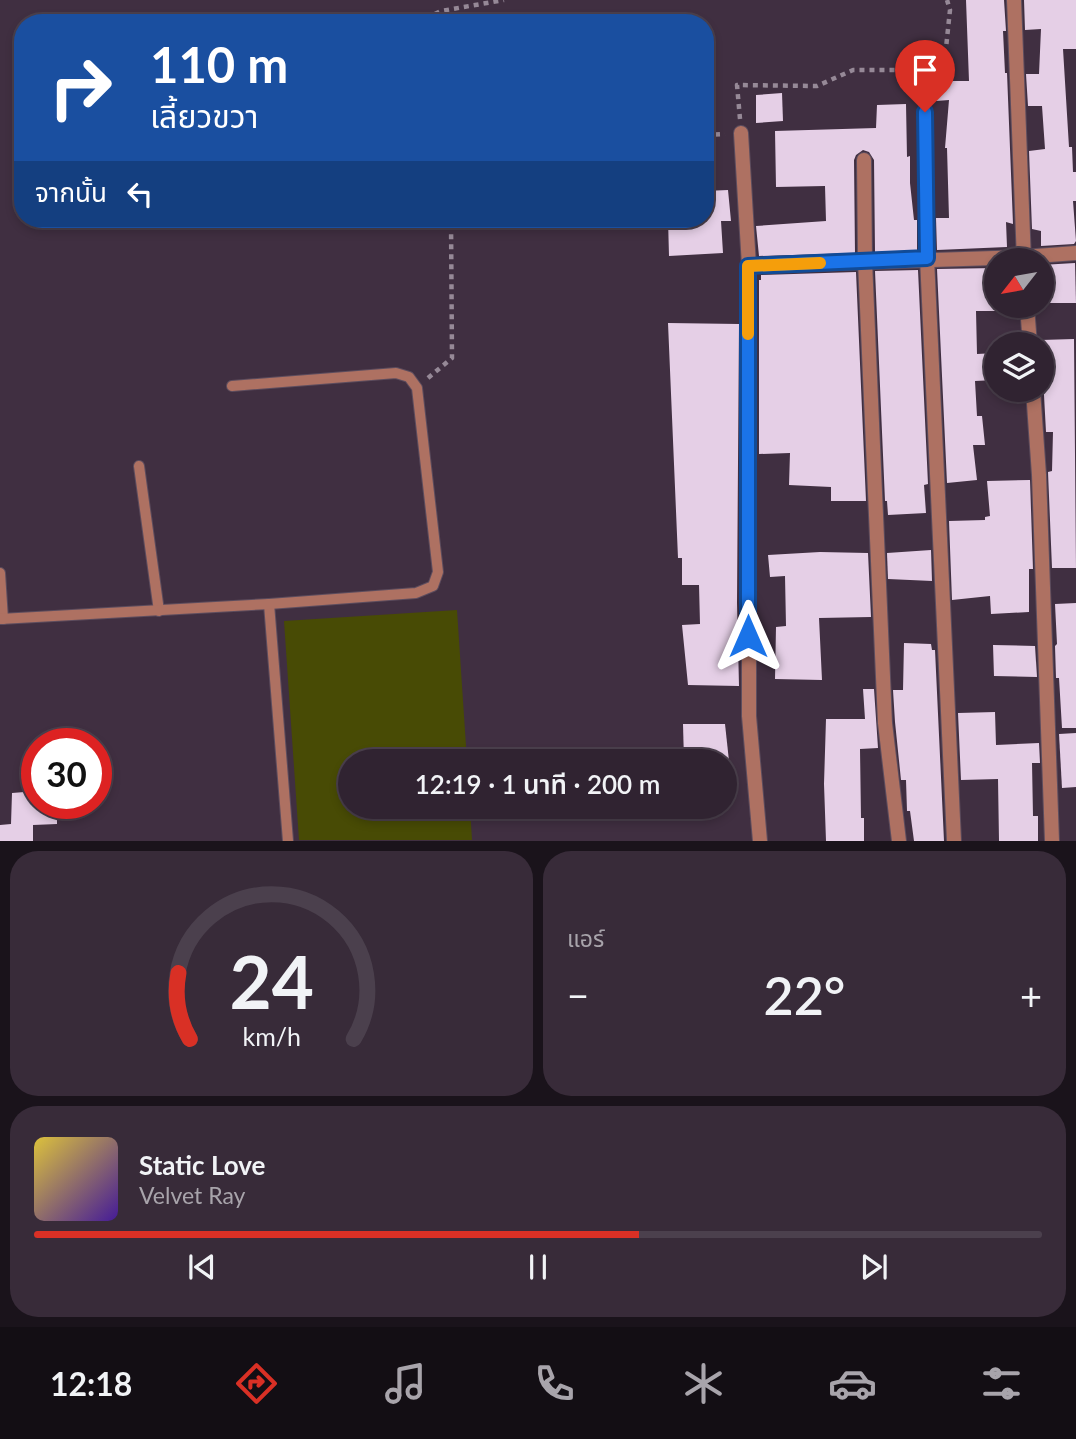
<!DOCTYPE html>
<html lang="th">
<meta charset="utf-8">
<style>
:root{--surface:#302331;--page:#382b39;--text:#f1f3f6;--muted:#a8a4ab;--line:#4b404d;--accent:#d93025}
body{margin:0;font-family:Lato,"Noto Sans Thai",sans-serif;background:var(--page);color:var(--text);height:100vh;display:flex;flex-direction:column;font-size:26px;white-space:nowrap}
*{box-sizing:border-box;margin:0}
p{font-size:23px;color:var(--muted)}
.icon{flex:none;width:38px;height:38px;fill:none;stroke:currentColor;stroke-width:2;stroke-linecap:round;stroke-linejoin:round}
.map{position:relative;height:841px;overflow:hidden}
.side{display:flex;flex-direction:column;gap:10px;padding:10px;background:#1a131b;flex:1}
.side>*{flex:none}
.top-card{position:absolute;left:14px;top:14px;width:700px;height:214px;border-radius:28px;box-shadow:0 4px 10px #0003,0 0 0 2px var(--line);background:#1a4fa0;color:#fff;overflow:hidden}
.needle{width:46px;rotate:239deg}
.fabs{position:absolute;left:984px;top:248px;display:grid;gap:14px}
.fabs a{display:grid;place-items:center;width:70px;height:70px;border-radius:50%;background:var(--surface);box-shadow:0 4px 10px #0003,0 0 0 2px var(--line);font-size:35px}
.speed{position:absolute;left:21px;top:728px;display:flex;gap:14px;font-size:35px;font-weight:700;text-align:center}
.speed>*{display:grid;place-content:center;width:91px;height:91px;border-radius:50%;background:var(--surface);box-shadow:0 4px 10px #0003,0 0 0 2px var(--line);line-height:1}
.speed .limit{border:10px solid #d22;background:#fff;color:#111}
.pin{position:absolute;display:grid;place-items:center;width:60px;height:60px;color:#fff;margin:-72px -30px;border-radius:50% 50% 50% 0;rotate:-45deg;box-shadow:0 0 7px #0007}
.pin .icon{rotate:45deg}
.me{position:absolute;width:77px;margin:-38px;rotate:0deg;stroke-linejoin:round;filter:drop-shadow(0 0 5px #0008)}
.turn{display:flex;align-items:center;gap:24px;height:147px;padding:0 21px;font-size:32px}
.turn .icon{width:91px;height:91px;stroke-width:2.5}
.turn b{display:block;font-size:49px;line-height:60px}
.then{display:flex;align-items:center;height:66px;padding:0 21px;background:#0003;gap:14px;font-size:26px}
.big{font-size:52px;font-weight:600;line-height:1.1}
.side .tile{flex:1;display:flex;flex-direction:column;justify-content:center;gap:10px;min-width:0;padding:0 24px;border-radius:28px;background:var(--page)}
.side .dial{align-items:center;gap:0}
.dial svg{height:182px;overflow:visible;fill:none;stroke:var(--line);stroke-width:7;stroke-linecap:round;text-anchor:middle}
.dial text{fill:var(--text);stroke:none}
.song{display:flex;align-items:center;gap:21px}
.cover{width:84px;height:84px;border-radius:10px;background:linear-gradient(135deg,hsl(50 70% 55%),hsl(260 70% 35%))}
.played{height:7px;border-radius:4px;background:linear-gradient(90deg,var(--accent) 60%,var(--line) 60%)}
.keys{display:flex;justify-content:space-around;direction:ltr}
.heat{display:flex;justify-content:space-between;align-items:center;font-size:38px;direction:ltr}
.side .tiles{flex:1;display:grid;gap:10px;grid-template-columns:1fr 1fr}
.tile:last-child{grid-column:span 2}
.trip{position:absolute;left:338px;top:749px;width:399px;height:70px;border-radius:35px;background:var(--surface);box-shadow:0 4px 10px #0003,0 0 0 2px var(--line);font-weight:600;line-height:70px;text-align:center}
.dock{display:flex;height:112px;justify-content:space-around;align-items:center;background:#130e14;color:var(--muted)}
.dock .icon{width:49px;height:49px}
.dock .active{color:var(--accent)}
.dock b{font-size:32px;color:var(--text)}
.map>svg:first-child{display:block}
</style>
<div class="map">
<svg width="1076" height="841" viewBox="0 0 1076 841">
<rect width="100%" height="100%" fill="#402f41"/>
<!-- green -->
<path fill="#484b05" d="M 457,610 L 467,761 L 350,761 L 350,807 L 470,807 L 472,840 L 299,840 L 284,621 Z"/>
<!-- building -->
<g fill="#e5cfe6">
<path d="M 966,0 L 1004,0 L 1006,31 L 1003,31 L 1005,73 L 1007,73 L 1013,224 L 1006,222 L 1007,247 L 937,250 L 936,218 L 949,218 L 947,148 L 945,148 L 949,100 L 936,101 L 937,81 L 969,81 Z"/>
<path d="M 1024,0 L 1076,0 L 1076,49 L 1063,49 L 1069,147 L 1072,147 L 1073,172 L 1076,172 L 1076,201 L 1073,201 L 1076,241 L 1074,244 L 1041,246 L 1041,231 L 1032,229 L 1029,151 L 1045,149 L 1042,106 L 1028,106 L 1026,74 L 1039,74 L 1041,29 L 1025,30 Z"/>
<path d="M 782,93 L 783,121 L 756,123 L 756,95 Z"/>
<path d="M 906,104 L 907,157 L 910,156 L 910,183 L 914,220 L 917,220 L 917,251 L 875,252 L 874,160 L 869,152 L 863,150 L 856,155 L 854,160 L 855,253 L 759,256 L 756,226 L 826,221 L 825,186 L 776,187 L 775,131 L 876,128 L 877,105 Z"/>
<path d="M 728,190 L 731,221 L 721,221 L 723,253 L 669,256 L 668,219 L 705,219 L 705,191 Z"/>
<path d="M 1075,263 L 1076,303 L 1041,303 L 1041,265 Z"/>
<path d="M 996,268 L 996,311 L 976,311 L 977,354 L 996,353 L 996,380 L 975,381 L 977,416 L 982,416 L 985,445 L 973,445 L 977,480 L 947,483 L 937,269 Z"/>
<path d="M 918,270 L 928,484 L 924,485 L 926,513 L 888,515 L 887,501 L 885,501 L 875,271 Z"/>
<path d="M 856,272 L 866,501 L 831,501 L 831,487 L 789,485 L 790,453 L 759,454 L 759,280 L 761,280 L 761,275 Z"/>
<path d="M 668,323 L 739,324 L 737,603 L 739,686 L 688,685 L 682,625 L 700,624 L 699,585 L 682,585 L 682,558 L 678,558 Z"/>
<path d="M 1074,339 L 1076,568 L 1052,568 L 1048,472 L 1052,471 L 1053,432 L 1046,432 L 1041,340 Z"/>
<path d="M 1030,480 L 1033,569 L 1029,569 L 1029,612 L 991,614 L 990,596 L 952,600 L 949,521 L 985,520 L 985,517 L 990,516 L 987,481 Z"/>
<path d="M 931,550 L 932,581 L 888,579 L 887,553 Z"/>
<path d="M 820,552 L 868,553 L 871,617 L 819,618 L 822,680 L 775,679 L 776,627 L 786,626 L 785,576 L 770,577 L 768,555 Z"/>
<path d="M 1076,603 L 1076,728 L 1062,728 L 1059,678 L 1056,678 L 1055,646 L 1057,644 L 1055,604 Z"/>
<path d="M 904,643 L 931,644 L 932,650 L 935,650 L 944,841 L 914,841 L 910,811 L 907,811 L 906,780 L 901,780 L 895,722 L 893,690 L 903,690 Z"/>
<path d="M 993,645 L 1035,646 L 1037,677 L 994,676 Z"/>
<path d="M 863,689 L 874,689 L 878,748 L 860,749 L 861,818 L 864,818 L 864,841 L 826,841 L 824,784 L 826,719 L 865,719 Z"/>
<path d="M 995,712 L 996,745 L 1039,743 L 1040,763 L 1032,763 L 1033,816 L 1038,816 L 1038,841 L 999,841 L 998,779 L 961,780 L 958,713 Z"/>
<path d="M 683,724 L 725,724 L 729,761 L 684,761 Z"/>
<path d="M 1076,733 L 1076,787 L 1062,788 L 1059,734 Z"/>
<path d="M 37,791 L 37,803 L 57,803 L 57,824 L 33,825 L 33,841 L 0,841 L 0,825 L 11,824 L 12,793 Z"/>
</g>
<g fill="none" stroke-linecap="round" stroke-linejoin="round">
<!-- lane casing -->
<g stroke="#5d4d5e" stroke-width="12">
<g id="lane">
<path d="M 139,466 L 159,611"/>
<path d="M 0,573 L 3,619"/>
<path d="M 269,604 L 288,841"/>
<path d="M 0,619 L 269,604 L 416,593 L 433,586 L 438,572 L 417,388 L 409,377 L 396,373 L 232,386"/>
</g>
</g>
<!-- street casing -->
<g stroke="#5d4d5e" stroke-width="16">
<g id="street">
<path d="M 1014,0 L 1024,261"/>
<path d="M 925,112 L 927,258 L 954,841"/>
<path d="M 741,133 L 749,266 L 749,716 L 760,841"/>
<path d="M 864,160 L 865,261 L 885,723 L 899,841"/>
<path d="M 749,266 L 1023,257 L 1076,253"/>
<path d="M 1027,306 L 1030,345"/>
<path d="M 1033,390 L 1039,475 L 1052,841"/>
</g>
</g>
<!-- path -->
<g stroke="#968997" stroke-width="4.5" stroke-dasharray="5 5" stroke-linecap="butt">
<path d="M 417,23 L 441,11 L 504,0"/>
<path d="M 740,119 L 737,85 L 817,86 L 853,70 L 925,70 L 946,48 L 950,10 L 947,0"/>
<path d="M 705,135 L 725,134"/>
<path d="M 428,378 L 452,358 L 451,219"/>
</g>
<!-- lane -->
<use href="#lane" stroke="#ae7162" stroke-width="10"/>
<!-- street -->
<use href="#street" stroke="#ae7162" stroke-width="14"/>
</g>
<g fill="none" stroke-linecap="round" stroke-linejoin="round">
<!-- route casing -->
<g stroke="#114b97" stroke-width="18">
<path id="route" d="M 748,636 L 748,266 L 927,258 L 925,112"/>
</g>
<!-- route -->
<use href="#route" stroke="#1a73e8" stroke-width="12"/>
<!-- slow -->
<path stroke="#f59e0b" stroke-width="12" d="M 748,334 L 748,266 L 820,263"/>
</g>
</svg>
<div class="fabs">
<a><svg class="needle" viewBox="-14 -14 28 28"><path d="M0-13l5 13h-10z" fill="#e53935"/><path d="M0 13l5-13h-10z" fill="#a8a4ab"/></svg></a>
<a><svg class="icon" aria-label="layers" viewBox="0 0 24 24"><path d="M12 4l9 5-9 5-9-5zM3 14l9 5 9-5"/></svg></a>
</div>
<div class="speed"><div class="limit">30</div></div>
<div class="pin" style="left:925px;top:112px;background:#d93025"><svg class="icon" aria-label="arrive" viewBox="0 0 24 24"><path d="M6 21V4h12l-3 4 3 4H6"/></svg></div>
<svg class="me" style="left:748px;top:636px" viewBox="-20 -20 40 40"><path d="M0-17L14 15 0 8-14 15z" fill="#1a73e8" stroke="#fff" stroke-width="4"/></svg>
<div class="trip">12:19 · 1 นาที · 200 m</div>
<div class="top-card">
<div class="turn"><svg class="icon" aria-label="right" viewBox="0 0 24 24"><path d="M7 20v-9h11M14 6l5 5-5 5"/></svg><div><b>110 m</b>เลี้ยวขวา</div></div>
<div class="then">จากนั้น<svg class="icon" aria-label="left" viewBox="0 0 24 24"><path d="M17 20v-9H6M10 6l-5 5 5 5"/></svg></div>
</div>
</div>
<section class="side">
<div class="tiles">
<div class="tile dial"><svg viewBox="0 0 100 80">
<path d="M14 69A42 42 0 1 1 86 69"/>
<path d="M14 69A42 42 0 0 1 9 40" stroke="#d93025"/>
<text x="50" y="56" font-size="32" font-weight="700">24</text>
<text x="50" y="72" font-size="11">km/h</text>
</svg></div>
<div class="tile"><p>แอร์</p>
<div class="heat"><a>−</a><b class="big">22°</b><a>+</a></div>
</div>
<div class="tile">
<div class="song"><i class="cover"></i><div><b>Static Love</b><p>Velvet Ray</p></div></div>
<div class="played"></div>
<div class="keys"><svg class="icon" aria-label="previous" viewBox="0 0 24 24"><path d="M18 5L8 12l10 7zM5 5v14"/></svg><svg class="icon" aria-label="pause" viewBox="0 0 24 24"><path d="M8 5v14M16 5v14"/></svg><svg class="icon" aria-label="next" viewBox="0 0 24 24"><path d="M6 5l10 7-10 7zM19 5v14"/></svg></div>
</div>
</div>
</section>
<nav class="dock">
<b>12:18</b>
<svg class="icon active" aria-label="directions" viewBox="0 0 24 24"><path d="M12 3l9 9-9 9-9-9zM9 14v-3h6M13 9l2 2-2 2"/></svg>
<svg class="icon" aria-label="music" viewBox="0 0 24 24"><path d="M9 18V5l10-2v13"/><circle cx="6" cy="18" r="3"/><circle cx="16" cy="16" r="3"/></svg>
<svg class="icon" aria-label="phone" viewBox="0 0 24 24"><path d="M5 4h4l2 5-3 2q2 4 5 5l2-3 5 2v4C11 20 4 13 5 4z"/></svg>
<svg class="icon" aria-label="climate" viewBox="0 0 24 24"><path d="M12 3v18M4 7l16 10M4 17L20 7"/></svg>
<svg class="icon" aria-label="car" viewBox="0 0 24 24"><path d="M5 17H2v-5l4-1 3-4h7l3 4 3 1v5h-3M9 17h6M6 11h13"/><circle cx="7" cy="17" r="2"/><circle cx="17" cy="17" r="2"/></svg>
<svg class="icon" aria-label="filters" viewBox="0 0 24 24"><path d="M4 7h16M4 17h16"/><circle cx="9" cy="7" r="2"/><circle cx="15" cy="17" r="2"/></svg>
</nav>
